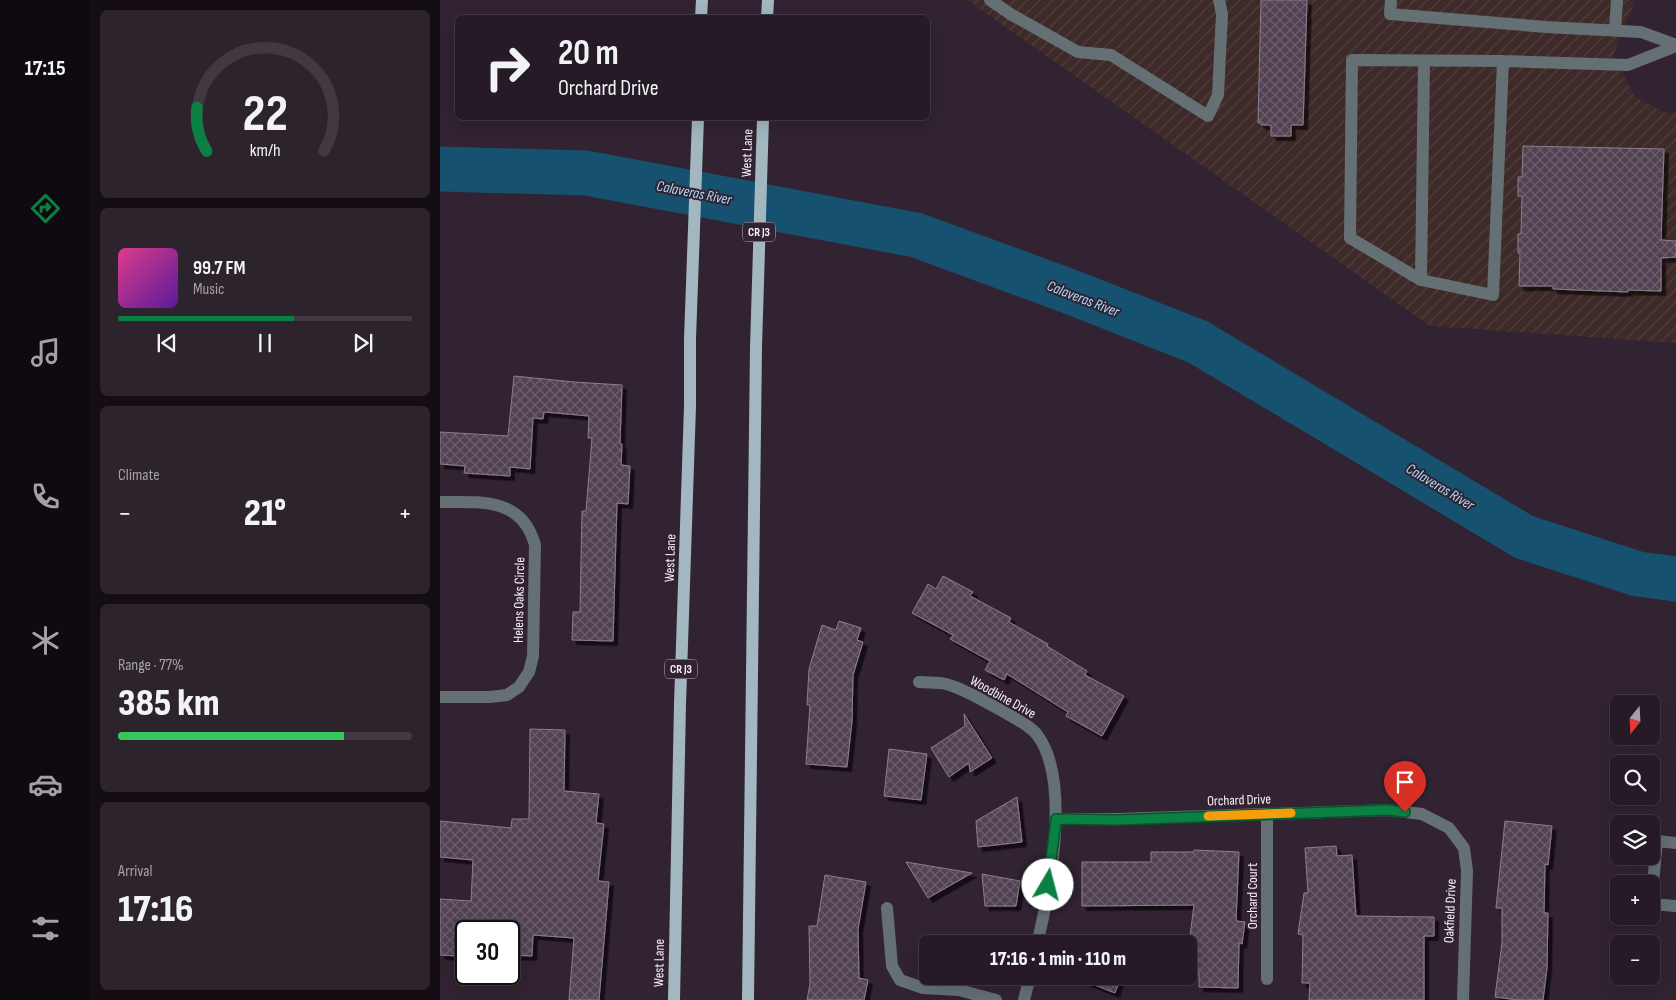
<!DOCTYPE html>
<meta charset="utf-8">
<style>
:root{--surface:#251a25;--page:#2d232d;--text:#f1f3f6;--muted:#a3a1a7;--line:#423842;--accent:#0b8043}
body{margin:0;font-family:"Sofia Sans Condensed",sans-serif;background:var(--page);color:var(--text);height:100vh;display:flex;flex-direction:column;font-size:19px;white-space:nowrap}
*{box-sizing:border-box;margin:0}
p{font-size:16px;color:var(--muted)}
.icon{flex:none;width:28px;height:28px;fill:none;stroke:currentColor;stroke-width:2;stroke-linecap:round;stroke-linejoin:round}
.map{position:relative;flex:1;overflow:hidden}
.panel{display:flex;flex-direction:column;gap:10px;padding:10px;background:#140e14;width:350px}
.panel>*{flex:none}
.top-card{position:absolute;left:15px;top:15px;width:475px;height:105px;border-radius:8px;box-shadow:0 5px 20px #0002,0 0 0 1px var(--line);background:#251a25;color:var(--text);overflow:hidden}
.needle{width:32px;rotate:198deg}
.tools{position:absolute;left:1170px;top:695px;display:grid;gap:10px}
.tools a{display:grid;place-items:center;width:50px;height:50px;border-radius:8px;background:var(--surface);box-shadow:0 5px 20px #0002,0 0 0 1px var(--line);font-size:25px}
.speed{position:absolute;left:15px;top:920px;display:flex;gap:10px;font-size:25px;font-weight:700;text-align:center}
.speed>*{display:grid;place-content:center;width:65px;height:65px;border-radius:50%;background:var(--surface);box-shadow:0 5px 20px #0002,0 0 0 1px var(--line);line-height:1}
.speed .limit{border:2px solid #111;border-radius:8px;background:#fff;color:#111}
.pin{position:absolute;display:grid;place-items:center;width:42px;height:42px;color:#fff;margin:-51px -21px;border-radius:50% 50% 50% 0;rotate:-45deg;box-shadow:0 0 5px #0007}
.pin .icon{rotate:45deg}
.me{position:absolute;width:55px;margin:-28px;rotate:8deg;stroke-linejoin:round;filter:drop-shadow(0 0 4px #0008)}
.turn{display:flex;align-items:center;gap:18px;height:105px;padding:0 20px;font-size:22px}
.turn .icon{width:65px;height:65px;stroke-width:2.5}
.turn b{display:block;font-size:35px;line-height:42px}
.big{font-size:38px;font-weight:800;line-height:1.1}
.panel .tile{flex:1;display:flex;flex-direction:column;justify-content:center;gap:8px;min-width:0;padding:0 18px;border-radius:8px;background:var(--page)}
.panel .dial{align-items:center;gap:0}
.dial svg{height:130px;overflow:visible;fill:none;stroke:var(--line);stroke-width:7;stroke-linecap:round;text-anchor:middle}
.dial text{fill:var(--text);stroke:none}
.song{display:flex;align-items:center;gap:15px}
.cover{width:60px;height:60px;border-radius:8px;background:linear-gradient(135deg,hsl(330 70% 55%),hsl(270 70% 35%))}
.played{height:5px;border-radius:2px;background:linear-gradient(90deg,var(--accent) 60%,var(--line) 60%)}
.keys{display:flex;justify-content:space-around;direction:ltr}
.heat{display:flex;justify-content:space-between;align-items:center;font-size:28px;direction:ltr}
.charge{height:8px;border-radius:4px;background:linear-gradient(90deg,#34c759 77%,var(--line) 0)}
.trip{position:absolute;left:479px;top:935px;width:278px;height:50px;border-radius:8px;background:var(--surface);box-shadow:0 5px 20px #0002,0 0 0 1px var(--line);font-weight:800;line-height:50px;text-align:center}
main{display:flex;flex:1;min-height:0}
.dock{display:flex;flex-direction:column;width:90px;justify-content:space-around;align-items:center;background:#0f0a0f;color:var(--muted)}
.dock .icon{width:35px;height:35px}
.dock .selected{color:var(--accent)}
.dock b{font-size:22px;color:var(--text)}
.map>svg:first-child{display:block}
</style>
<main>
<nav class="dock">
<b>17:15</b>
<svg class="icon selected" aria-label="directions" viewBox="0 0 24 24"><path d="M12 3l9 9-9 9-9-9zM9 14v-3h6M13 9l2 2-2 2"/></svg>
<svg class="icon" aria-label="music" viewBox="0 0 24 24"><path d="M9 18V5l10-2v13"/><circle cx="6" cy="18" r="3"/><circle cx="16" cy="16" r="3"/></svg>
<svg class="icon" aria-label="phone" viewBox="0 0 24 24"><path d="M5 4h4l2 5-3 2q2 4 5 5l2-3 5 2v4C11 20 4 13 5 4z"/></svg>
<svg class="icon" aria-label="climate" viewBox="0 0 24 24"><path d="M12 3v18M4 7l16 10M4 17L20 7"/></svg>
<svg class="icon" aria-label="car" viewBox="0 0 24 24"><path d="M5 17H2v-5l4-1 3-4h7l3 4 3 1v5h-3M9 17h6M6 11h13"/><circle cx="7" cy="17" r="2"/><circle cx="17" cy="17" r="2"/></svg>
<svg class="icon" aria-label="filters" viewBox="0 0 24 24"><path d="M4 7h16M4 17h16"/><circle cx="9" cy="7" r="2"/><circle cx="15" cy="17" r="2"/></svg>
</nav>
<section class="panel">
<div class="tile dial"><svg viewBox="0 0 100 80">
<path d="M14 69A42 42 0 1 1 86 69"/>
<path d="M14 69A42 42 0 0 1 8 42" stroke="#0b8043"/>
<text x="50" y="56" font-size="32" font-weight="700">22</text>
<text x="50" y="72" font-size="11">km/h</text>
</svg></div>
<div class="tile">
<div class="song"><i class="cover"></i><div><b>99.7 FM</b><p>Music</p></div></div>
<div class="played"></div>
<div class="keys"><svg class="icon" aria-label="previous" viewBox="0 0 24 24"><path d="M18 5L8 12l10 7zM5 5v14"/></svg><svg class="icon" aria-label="pause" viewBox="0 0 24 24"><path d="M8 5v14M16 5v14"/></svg><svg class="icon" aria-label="next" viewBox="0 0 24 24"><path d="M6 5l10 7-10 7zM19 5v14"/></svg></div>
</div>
<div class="tile"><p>Climate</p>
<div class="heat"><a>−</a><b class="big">21°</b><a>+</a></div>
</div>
<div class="tile"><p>Range · 77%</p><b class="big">385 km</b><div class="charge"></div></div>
<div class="tile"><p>Arrival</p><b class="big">17:16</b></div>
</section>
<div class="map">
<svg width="1236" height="1000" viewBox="0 0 1236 1000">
<defs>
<pattern id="industrial-furrows" width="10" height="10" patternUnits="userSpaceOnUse" patternTransform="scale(1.25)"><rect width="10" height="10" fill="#3e2a29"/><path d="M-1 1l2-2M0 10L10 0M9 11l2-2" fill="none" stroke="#513f3e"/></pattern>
<pattern id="building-cross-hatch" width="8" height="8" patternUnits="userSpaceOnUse" patternTransform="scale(1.25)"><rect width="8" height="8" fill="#524352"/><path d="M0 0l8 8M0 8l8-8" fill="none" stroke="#6c5e6c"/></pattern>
<filter id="shadow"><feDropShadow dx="4.5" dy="4.5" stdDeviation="0" flood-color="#0009"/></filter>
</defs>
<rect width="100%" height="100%" fill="#312331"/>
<!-- industrial -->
<path fill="url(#industrial-furrows)" d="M 527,0 L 1195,0 L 1173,56 L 1195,97 L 1226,113 L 1236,112 L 1236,343 L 990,326 Z"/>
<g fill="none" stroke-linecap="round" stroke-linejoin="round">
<!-- river -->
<path stroke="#175170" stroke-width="45" d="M 0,169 L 146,173 L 476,235 L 631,292 L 758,342 L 1084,537 L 1198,574 L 1236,579"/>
</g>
<!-- building -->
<g fill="url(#building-cross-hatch)" stroke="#8e7d8e" filter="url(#shadow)">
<path d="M 821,0 L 867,0 L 863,125 L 851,125 L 851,136 L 831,136 L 831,125 L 821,125 L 821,123 L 818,123 Z"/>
<path d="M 1083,146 L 1224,149 L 1221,240 L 1236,241 L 1236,257 L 1221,258 L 1221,291 L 1188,290 L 1188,292 L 1113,289 L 1113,286 L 1079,286 L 1080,253 L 1078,253 L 1078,234 L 1081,234 L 1082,196 L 1078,196 L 1078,177 L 1082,177 Z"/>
<path d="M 74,376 L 134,382 L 182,385 L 180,444 L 182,444 L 181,465 L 190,466 L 188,504 L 177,503 L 173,641 L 132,640 L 133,612 L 140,612 L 142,511 L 146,511 L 152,438 L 148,438 L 149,416 L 104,412 L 103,419 L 93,418 L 90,469 L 70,467 L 70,476 L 24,473 L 25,466 L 0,464 L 0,432 L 68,436 Z"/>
<path d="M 503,576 L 533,592 L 530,596 L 571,618 L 569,622 L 608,644 L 607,646 L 647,671 L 645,675 L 684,696 L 662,736 L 626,716 L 628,712 L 567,674 L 564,680 L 545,670 L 550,661 L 510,639 L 513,635 L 472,613 L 488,584 L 496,589 Z"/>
<path d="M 399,621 L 421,628 L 417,640 L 423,642 L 413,675 L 412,721 L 407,767 L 366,764 L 370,705 L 367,705 L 369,669 L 382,625 L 396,630 Z"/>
<path d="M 524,714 L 552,758 L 530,772 L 529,763 L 509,777 L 491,748 L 525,726 Z"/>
<path d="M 90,729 L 125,730 L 124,791 L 159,794 L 156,823 L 164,824 L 158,881 L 169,882 L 159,1000 L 129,1000 L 134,938 L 93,935 L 92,956 L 69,955 L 69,931 L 21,931 L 19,956 L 0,955 L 0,899 L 31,901 L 33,860 L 0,857 L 0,821 L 71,828 L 72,819 L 89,819 Z"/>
<path d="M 449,749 L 487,754 L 481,800 L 444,796 Z"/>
<path d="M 577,797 L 582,842 L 538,847 L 536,821 Z"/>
<path d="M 1065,821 L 1112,826 L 1108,865 L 1105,864 L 1104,913 L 1108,913 L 1107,968 L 1103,1000 L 1078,1000 L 1055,997 L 1062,943 L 1062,908 L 1056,908 Z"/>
<path d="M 896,846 L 897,856 L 912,855 L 916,916 L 994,917 L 994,936 L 984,936 L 984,1000 L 869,1000 L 870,983 L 862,983 L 863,935 L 858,934 L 864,893 L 868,893 L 865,848 Z"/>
<path d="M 754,850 L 799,852 L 796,921 L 805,922 L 802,944 L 799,943 L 798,988 L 759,987 L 759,972 L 750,972 L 751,944 L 749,944 L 754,905 L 642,906 L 642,862 L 711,862 L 711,852 L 754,852 Z"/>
<path d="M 466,862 L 532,873 L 488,898 Z"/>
<path d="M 542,874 L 580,881 L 576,906 L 545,906 Z"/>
<path d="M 385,875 L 426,882 L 418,929 L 419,978 L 428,980 L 424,1000 L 367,1000 L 370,984 L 369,926 L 377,926 Z"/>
<path d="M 632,976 L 681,976 L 675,993 Z"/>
</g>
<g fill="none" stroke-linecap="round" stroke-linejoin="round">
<!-- minor -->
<g stroke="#657074" stroke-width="12">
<path d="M 550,0 L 572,15 L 638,52 L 671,55 L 768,116 L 778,95 L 782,14 L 779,0"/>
<path d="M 951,0 L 950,14 L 1106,27 L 1201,32 L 1236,45"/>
<path d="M 1175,30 L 1177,0"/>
<path d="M 1063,61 L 1053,295 L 981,280 L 910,238 L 912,60 L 1063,61 L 1188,65 L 1236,46"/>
<path d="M 981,280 L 984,61"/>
<path d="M 0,502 C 40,502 82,497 95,545 L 93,656 L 89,672 L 79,687 L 67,695 L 50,697 L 0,697"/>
<path d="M 479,682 C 488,683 497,682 506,684 C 524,689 540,699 557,708 C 568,715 591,725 598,736 C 631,782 610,891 597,944"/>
<path d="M 827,814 L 827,979"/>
<path d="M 616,819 L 677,819 L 948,810 L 982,814 L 1009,828 L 1024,848 L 1027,871 L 1023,1000"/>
<path d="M 1236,843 L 1217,841 L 1211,904 L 1236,906"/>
<path d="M 447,908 L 452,966 L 460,980 L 483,988 L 519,990 L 556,1000"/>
<path d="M 584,1000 L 590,976"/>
</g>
<!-- major -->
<g stroke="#a2b7c0" stroke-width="12">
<path d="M 261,18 L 262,0"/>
<path d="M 327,18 L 328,0"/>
<path d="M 234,1000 L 240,704 L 250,406 L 250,339 L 258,118"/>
<path d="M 308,1000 L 316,347 L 323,118"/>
</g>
</g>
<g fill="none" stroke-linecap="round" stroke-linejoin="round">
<!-- route casing -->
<g stroke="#07532c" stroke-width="12">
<path id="route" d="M 608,885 L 616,819 L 677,820 L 948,810 L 965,812"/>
</g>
<!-- route -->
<use href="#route" stroke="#0b8043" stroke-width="9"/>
<!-- slow -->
<path stroke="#f59e0b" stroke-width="9" d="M 768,816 L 851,813"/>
</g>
<g text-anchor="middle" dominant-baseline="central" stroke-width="4" stroke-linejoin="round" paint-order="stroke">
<!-- shield labels -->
<g fill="#312331" stroke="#beb2be" stroke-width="1">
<rect x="303" y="222.5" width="32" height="19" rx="4"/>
<rect x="225" y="659.5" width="32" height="19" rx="4"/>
</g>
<g font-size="12" font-weight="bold" fill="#faf0fa">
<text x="319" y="232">CR J3</text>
<text x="241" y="669">CR J3</text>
</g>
<!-- street labels -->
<g font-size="14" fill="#faf0fa" stroke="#312331">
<text transform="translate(307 153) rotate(-88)">West Lane</text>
<text transform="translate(230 558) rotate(-88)">West Lane</text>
<text transform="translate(79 600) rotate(-89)">Helens Oaks Circle</text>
<text transform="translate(563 697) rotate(29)">Woodbine Drive</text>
<text transform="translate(799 800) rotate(-2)">Orchard Drive</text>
<text transform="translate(812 896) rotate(-90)">Orchard Court</text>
<text transform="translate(1010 911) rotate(-88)">Oakfield Drive</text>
<text transform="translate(219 963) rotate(-89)">West Lane</text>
</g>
<!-- water labels -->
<g font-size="15" font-style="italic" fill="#addcfa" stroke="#312331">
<text transform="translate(254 193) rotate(11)">Calaveras River</text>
<text transform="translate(643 299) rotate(21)">Calaveras River</text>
<text transform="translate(1000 487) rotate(31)">Calaveras River</text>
</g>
</g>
</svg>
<div class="tools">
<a><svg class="needle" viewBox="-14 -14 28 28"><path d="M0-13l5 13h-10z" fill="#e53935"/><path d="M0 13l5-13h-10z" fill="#a3a1a7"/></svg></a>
<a><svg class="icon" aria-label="search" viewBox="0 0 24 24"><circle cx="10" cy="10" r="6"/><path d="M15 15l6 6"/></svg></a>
<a><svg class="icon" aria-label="layers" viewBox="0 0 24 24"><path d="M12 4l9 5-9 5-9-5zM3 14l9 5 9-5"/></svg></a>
<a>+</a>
<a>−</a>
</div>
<div class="speed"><div class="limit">30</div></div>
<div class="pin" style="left:965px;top:812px;background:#d93025"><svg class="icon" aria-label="arrive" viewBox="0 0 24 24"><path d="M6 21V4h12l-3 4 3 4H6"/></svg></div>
<svg class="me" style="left:608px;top:885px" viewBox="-20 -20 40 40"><circle r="19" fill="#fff"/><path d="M0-13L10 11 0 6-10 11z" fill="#0b8043"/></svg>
<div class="trip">17:16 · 1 min · 110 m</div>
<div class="top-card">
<div class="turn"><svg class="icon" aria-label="right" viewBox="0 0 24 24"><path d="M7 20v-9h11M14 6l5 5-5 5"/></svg><div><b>20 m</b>Orchard Drive</div></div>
</div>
</div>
</main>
